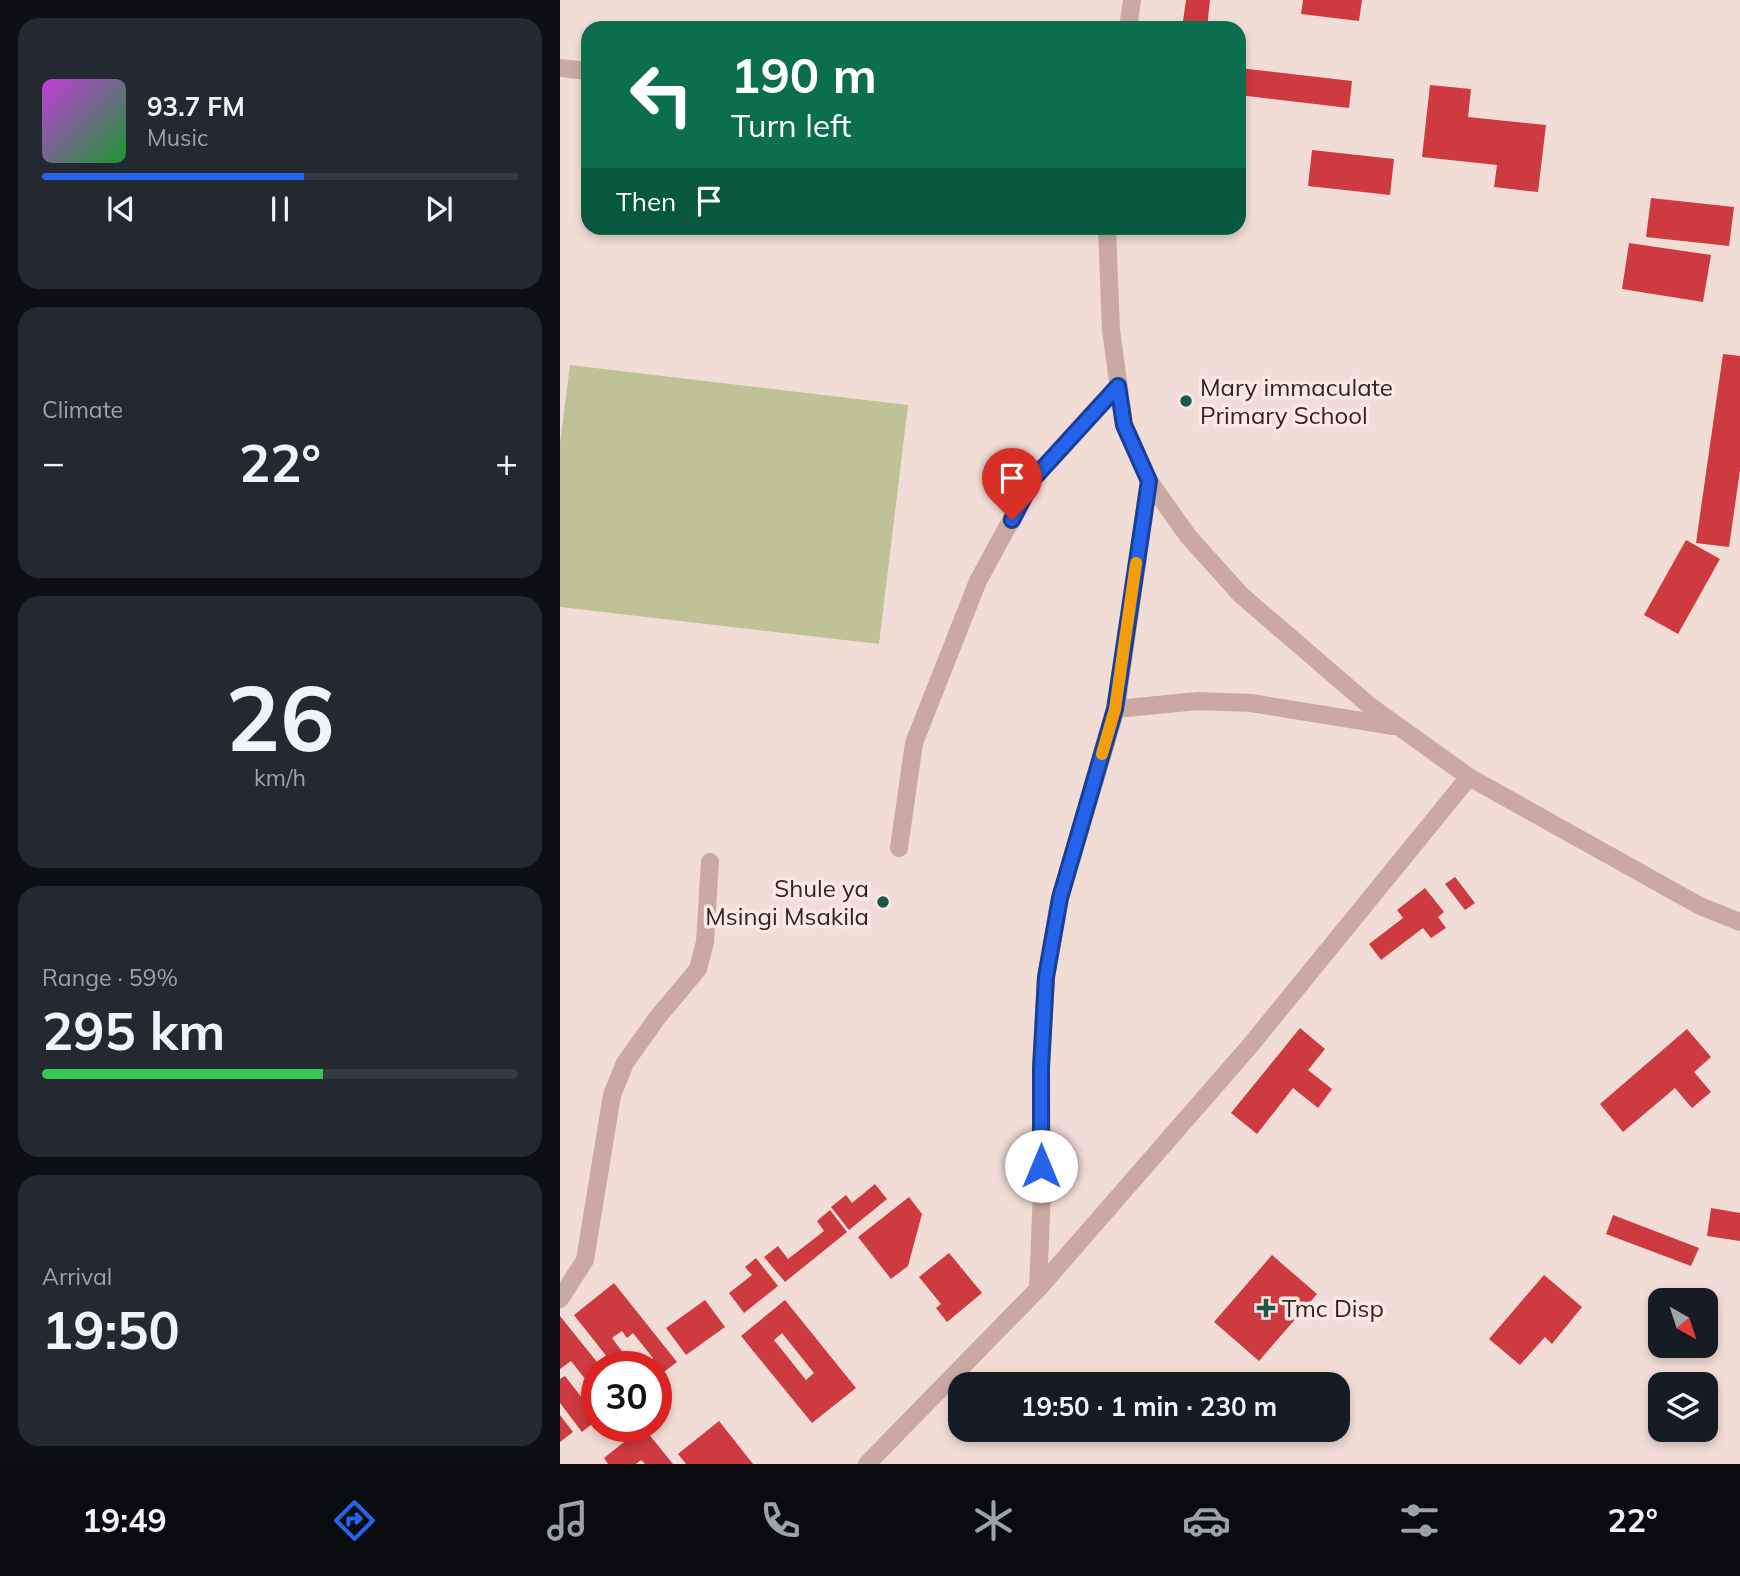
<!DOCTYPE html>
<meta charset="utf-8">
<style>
:root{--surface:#171b24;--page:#242831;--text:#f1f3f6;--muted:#9ea1a6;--line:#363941;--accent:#2563eb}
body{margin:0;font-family:Mulish,sans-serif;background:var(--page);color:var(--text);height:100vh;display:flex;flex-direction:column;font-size:26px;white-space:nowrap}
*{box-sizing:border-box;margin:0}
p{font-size:23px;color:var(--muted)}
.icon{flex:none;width:38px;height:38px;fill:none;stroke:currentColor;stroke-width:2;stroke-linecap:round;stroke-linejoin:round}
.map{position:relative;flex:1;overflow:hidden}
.drawer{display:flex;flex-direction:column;gap:18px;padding:18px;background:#0d0f14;width:560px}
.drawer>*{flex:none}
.hud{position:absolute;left:21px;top:21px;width:665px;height:214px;border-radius:21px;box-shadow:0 4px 10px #0003;background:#0b6e4f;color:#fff;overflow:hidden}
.needle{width:46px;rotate:141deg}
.buttons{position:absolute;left:1088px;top:1288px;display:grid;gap:14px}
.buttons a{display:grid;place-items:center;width:70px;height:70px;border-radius:14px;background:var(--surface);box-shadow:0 4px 10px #0003;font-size:35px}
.speed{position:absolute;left:21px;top:1351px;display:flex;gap:14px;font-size:35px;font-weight:700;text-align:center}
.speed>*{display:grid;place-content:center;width:91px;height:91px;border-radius:50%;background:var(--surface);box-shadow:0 4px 10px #0003;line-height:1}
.speed .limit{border:10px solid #d22;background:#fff;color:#111}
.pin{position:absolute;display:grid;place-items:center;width:60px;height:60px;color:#fff;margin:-72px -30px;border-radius:50% 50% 50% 0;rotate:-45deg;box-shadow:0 0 7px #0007}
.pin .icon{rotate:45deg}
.me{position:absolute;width:77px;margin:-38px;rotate:0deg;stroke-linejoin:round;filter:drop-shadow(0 0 5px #0008)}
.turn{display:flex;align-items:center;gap:24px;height:147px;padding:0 35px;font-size:32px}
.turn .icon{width:91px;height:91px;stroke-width:2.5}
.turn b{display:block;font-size:49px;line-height:60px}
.then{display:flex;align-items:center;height:66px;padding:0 35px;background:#0003;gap:14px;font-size:26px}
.big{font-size:52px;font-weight:700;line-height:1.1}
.drawer .widget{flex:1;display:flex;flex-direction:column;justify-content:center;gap:10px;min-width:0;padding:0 24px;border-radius:21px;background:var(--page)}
.drawer .dial{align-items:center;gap:0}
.dial b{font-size:91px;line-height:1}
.song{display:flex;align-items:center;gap:21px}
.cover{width:84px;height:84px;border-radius:10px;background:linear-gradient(135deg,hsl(290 70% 55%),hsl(130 70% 35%))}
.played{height:7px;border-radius:4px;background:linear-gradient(90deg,var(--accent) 55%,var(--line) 55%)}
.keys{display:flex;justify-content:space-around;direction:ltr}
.heat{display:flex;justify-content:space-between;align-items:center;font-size:38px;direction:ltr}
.charge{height:10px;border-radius:5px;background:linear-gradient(90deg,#34c759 59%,var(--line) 0)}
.trip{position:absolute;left:388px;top:1372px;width:402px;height:70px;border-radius:21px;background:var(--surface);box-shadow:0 4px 10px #0003;font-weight:700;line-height:70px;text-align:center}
.tab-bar{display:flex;height:112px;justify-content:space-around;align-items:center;background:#090b0e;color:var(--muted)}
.tab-bar .icon{width:49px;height:49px}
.tab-bar .current{color:var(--accent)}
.tab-bar b{font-size:32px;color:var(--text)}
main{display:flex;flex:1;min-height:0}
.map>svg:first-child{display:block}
</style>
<main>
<section class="drawer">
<div class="widget">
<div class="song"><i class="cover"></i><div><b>93.7 FM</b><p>Music</p></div></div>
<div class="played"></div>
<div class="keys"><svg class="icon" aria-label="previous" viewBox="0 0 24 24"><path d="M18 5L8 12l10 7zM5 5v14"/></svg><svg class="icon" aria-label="pause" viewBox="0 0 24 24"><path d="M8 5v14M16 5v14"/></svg><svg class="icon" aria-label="next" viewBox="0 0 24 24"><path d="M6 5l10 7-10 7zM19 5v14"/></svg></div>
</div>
<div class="widget"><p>Climate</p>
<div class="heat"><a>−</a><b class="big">22°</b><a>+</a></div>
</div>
<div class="widget dial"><b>26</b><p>km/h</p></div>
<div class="widget"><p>Range · 59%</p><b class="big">295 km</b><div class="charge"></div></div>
<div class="widget"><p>Arrival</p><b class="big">19:50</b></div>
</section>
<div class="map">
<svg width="1180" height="1464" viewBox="0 0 1180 1464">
<rect width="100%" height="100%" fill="#f2ddd6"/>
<!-- green -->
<path fill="#bfc196" d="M 10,365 L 348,405 L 319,644 L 0,607 L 0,444 Z"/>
<!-- building -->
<g fill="#cd3a40" fill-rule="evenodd">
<path d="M 626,0 L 650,0 L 647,28 L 622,28 Z"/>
<path d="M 743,0 L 802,0 L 799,21 L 741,14 Z"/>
<path d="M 679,68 L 792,81 L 789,108 L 679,95 Z"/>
<path d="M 870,85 L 911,89 L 908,117 L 986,125 L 978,192 L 934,187 L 937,165 L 862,157 Z"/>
<path d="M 752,150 L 834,159 L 830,195 L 748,186 Z"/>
<path d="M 1091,198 L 1174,207 L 1169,246 L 1086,237 Z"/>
<path d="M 1069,243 L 1151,255 L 1143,302 L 1062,289 Z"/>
<path d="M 1163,354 L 1180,356 L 1180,470 L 1169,547 L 1136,543 Z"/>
<path d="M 1126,540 L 1160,559 L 1118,634 L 1084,615 Z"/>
<path d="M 895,877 L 915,903 L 905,910 L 885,884 Z"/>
<path d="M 865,888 L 884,912 L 878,917 L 886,928 L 871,938 L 863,928 L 821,960 L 809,944 L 843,918 L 837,910 Z"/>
<path d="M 740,1028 L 765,1049 L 748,1070 L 772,1089 L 758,1108 L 733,1088 L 697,1134 L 671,1113 Z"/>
<path d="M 1127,1029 L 1151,1057 L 1134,1072 L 1151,1092 L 1132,1108 L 1115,1088 L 1063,1132 L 1040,1104 Z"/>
<path d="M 315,1184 L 327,1199 L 289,1230 L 271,1207 L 286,1195 L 292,1203 Z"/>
<path d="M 349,1197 L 362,1214 L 348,1266 L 331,1279 L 298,1237 Z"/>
<path d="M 1151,1208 L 1180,1213 L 1180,1241 L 1147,1236 Z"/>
<path d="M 270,1210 L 287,1232 L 225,1282 L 204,1257 L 218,1246 L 228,1259 L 264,1231 L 257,1221 Z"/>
<path d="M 1053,1215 L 1139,1248 L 1131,1266 L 1046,1234 Z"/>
<path d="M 389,1253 L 422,1293 L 387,1322 L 376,1308 L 381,1304 L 359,1277 Z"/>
<path d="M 712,1255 L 757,1294 L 699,1361 L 654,1322 Z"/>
<path d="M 196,1258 L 218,1286 L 184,1313 L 169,1293 L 192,1275 L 185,1267 Z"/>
<path d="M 984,1275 L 1022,1307 L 992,1344 L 985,1337 L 960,1365 L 929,1339 Z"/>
<path d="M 54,1283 L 117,1362 L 96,1378 L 96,1367 L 82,1367 L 93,1358 L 73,1333 L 67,1338 L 62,1331 L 52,1338 L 74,1367 L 55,1367 L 14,1315 Z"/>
<path d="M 145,1300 L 165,1327 L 126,1355 L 106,1328 Z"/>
<path d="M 225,1300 L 296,1388 L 252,1423 L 181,1336 ZM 222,1333 L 254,1373 L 246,1380 L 214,1340 Z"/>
<path d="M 0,1316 L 41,1367 L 37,1367 L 37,1394 L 11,1361 L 0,1369 Z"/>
<path d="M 5,1376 L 26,1403 L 37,1394 L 37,1420 L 22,1432 L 0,1403 L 0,1379 Z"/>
<path d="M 0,1415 L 13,1432 L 0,1442 Z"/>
<path d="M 159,1421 L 193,1464 L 126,1464 L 118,1454 Z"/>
<path d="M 83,1427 L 113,1464 L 85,1464 L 81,1460 L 76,1464 L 48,1464 L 44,1458 Z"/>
</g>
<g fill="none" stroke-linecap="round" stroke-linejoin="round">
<!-- minor -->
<g stroke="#caa9a2" stroke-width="18">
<path d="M 568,28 L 572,0"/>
<path d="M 0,68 L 28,71"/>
<path d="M 547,228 L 551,330 L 564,425 L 589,481 L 628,536 L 681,595 L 810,706 L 909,777 L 1140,906 L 1180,922"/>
<path d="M 556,709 L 638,701 L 691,703 L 833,726"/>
<path d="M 339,848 L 354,743 L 418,581 L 474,478 L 558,386"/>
<path d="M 478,1289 L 482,1191 L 481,1068 L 486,977 L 500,898 L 556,709 L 589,481"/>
<path d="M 0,1299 L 25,1260 L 52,1095 L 65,1063 L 97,1018 L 138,969 L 145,942 L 150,862"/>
<path d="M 307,1464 L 478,1289 L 689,1047 L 909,777"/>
</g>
</g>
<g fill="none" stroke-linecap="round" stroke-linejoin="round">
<!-- route casing -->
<g stroke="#184099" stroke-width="18">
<path id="route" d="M 452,520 L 474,478 L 558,386 L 564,425 L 589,481 L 555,709 L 500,898 L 486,977 L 481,1068 L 481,1166"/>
</g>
<!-- route -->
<use href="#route" stroke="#2563eb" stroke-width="12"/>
<!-- slow -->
<path stroke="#f59e0b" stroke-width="12" d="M 542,754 L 555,709 L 576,563"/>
</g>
<!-- markers -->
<g fill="#19584a" stroke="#fae8e2" stroke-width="2.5">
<circle cx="626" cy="401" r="7"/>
<circle cx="323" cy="902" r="7"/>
<path d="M702.5 1297.5h7v7h7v7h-7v7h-7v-7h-7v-7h7z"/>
</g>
<g text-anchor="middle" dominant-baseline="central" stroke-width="7" stroke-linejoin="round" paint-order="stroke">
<!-- poi labels -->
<g font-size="24" fill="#342525" stroke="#fae8e2" text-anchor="start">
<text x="640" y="387">Mary immaculate<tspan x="640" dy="28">Primary School</tspan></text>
<text x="309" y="888" text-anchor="end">Shule ya<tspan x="309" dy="28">Msingi Msakila</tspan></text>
<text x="722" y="1308">Tmc Disp</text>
</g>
</g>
</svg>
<div class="buttons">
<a><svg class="needle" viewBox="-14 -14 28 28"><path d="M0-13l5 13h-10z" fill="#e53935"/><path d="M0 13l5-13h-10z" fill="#9ea1a6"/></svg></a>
<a><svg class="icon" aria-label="layers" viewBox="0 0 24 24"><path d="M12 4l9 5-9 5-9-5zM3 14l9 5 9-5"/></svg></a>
</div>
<div class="speed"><div class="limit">30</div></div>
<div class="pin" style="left:452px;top:520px;background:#d93025"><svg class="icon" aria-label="arrive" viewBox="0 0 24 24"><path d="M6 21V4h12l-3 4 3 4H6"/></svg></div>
<svg class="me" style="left:481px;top:1166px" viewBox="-20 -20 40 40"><circle r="19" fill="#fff"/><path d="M0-13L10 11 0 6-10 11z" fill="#2563eb"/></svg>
<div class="trip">19:50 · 1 min · 230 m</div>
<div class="hud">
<div class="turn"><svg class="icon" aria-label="left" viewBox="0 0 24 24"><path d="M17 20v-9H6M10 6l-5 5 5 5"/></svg><div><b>190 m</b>Turn left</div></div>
<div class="then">Then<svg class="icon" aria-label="arrive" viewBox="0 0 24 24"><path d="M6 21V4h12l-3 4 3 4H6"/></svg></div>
</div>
</div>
</main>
<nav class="tab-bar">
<b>19:49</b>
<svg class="icon current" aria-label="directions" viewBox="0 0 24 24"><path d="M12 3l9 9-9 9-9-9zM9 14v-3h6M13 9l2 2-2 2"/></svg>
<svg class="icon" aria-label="music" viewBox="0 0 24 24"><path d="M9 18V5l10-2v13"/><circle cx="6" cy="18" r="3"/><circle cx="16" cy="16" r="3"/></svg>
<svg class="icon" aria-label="phone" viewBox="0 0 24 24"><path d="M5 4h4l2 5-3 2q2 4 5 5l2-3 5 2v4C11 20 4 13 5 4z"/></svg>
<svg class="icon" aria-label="climate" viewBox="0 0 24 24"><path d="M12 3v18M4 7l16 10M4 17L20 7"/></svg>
<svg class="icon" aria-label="car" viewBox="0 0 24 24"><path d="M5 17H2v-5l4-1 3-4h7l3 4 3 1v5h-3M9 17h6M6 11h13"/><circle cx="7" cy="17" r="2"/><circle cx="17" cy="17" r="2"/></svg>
<svg class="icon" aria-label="filters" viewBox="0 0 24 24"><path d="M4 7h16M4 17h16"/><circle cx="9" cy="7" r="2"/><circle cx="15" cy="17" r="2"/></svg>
<b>22°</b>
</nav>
